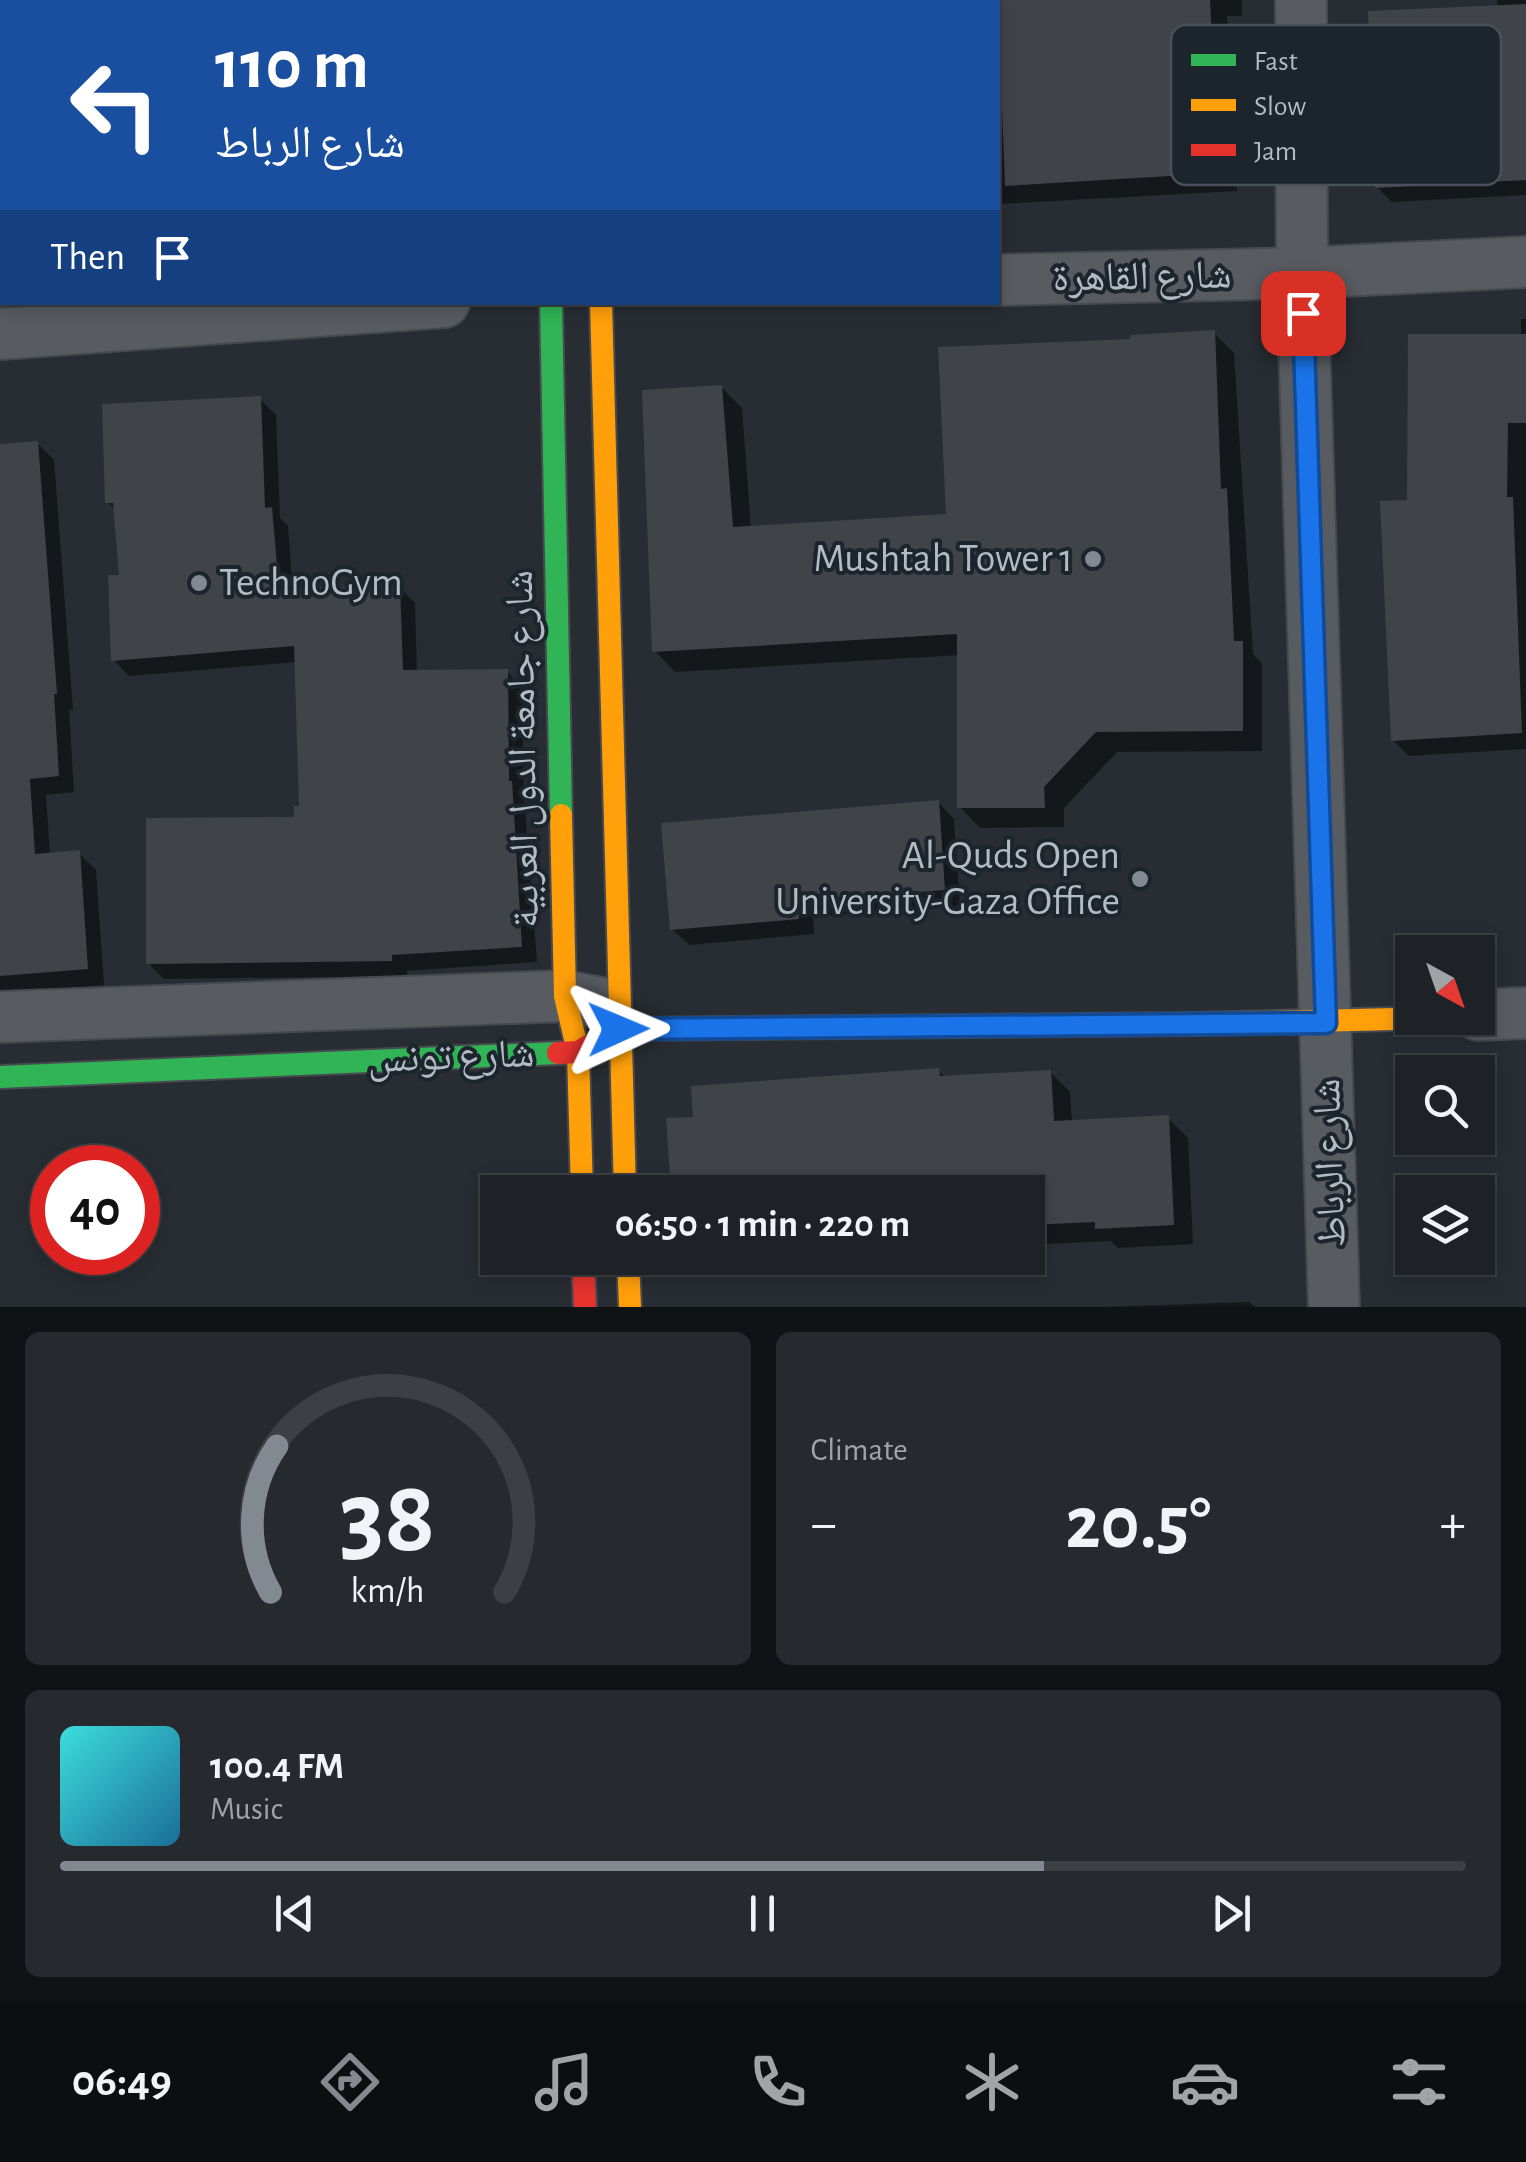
<!DOCTYPE html>
<meta charset="utf-8">
<style>
:root{--surface:#1e2226;--page:#262a2e;--text:#f1f3f6;--muted:#a1a4a7;--line:#3c3f43;--accent:#828991}
body{margin:0;font-family:"Alegreya Sans","Noto Naskh Arabic",sans-serif;background:var(--page);color:var(--text);height:100vh;display:flex;flex-direction:column;font-size:38px;white-space:nowrap}
*{box-sizing:border-box;margin:0}
p{font-size:32px;color:var(--muted)}
.icon{flex:none;width:55px;height:55px;fill:none;stroke:currentColor;stroke-width:2;stroke-linecap:round;stroke-linejoin:round}
.map{position:relative;height:1307px;overflow:hidden}
.sheet{display:flex;flex-direction:column;gap:25px;padding:25px;background:#101315;flex:1}
.sheet>*{flex:none}
.top-card{position:absolute;left:0px;top:0px;width:1000px;height:305px;box-shadow:0 5px 15px #0003,0 0 0 2px var(--line);background:#1a4fa0;color:#fff;overflow:hidden}
.needle{width:65px;rotate:140deg}
.fabs{position:absolute;left:1395px;top:935px;display:grid;gap:20px}
.fabs a{display:grid;place-items:center;width:100px;height:100px;border-radius:0px;background:var(--surface);box-shadow:0 5px 15px #0003,0 0 0 2px var(--line);font-size:50px}
.speed{position:absolute;left:30px;top:1145px;display:flex;gap:20px;font-size:50px;font-weight:700;text-align:center}
.speed>*{display:grid;place-content:center;width:130px;height:130px;border-radius:50%;background:var(--surface);box-shadow:0 5px 15px #0003,0 0 0 2px var(--line);line-height:1}
.speed .limit{border:15px solid #d22;background:#fff;color:#111}
.pin{position:absolute;display:grid;place-items:center;width:85px;height:85px;color:#fff;margin:-42px;border-radius:20px;box-shadow:0 5px 15px #0006}
.me{position:absolute;width:110px;margin:-55px;rotate:89deg;stroke-linejoin:round;filter:drop-shadow(0 0 8px #0008)}
.turn{display:flex;align-items:center;gap:35px;height:210px;padding:0 50px;font-size:45px}
.turn .icon{width:130px;height:130px;stroke-width:2.5}
.turn b{display:block;font-size:70px;line-height:85px}
.then{display:flex;align-items:center;height:95px;padding:0 50px;background:#0003;gap:20px;font-size:38px}
.big{font-size:75px;font-weight:700;line-height:1.1}
.sheet .card{flex:1;display:flex;flex-direction:column;justify-content:center;gap:15px;min-width:0;padding:0 35px;border-radius:15px;background:var(--page)}
.sheet .dial{align-items:center;gap:0}
.dial svg{height:260px;overflow:visible;fill:none;stroke:var(--line);stroke-width:7;stroke-linecap:round;text-anchor:middle}
.dial text{fill:var(--text);stroke:none}
.song{display:flex;align-items:center;gap:30px}
.cover{width:120px;height:120px;border-radius:15px;background:linear-gradient(135deg,hsl(180 70% 55%),hsl(200 70% 35%))}
.played{height:10px;border-radius:5px;background:linear-gradient(90deg,var(--accent) 70%,var(--line) 70%)}
.keys{display:flex;justify-content:space-around;direction:ltr}
.heat{display:flex;justify-content:space-between;align-items:center;font-size:55px;direction:ltr}
.sheet .tiles{flex:1;display:grid;gap:25px;grid-template-columns:1fr 1fr}
.card:last-child{grid-column:span 2}
.trip{position:absolute;left:480px;top:1175px;width:565px;height:100px;border-radius:0px;background:var(--surface);box-shadow:0 5px 15px #0003,0 0 0 2px var(--line);font-weight:700;line-height:100px;text-align:center}
.dock{display:flex;height:160px;justify-content:space-around;align-items:center;background:#0c0e0f;color:var(--muted)}
.dock .icon{width:70px;height:70px}
.dock .current{color:var(--accent)}
.dock b{font-size:45px;color:var(--text)}
.map>svg:first-child{display:block}
</style>
<div class="map">
<svg width="1526" height="1307" viewBox="0 0 1526 1307">
<rect width="100%" height="100%" fill="#282d33"/>
<!-- shadow -->
<g fill="#0007">
<path d="M 118,0 L 290,0 L 289,2 Z"/>
<path d="M 346,0 L 498,0 L 498,2 L 347,2 Z"/>
<path d="M 882,0 L 1242,0 L 1242,16 L 1227,16 L 1237,191 L 998,204 L 998,2 Z"/>
<path d="M 1497,0 L 1526,0 L 1526,195 L 1392,202 L 1377,187 L 1497,7 Z"/>
<path d="M 0,46 L 2,46 L 0,215 Z"/>
<path d="M 1521,319 L 1526,319 L 1526,749 L 1409,756 L 1393,740 L 1409,502 L 1521,337 Z"/>
<path d="M 1214,333 L 1234,353 L 1253,654 L 1262,664 L 1262,751 L 1117,752 L 1064,808 L 1064,827 L 980,828 L 960,807 L 959,655 L 675,672 L 655,651 L 721,387 L 742,408 L 751,528 L 949,517 L 1132,342 Z"/>
<path d="M 260,399 L 276,415 L 280,518 L 288,526 L 293,591 L 399,587 L 415,603 L 417,673 L 506,671 L 522,687 L 524,795 L 537,962 L 407,971 L 407,976 L 164,979 L 148,963 L 297,820 L 301,808 L 297,662 L 129,676 L 114,660 L 122,577 L 116,511 L 108,502 Z"/>
<path d="M 37,443 L 54,460 L 73,710 L 69,710 L 74,792 L 46,795 L 50,855 L 79,853 L 96,870 L 104,985 L 0,994 L 0,447 Z"/>
<path d="M 938,802 L 954,819 L 960,906 L 813,917 L 814,934 L 689,945 L 672,929 Z"/>
<path d="M 938,1071 L 946,1078 L 1050,1072 L 1070,1092 L 1072,1123 L 1168,1118 L 1188,1138 L 1193,1244 L 1118,1248 L 1111,1241 L 1028,1245 L 1028,1192 L 674,1192 L 669,1121 Z"/>
<path d="M 1249,1302 L 1255,1307 L 1103,1307 Z"/>
</g>
<!-- building -->
<g fill="#404449">
<path d="M 998,0 L 1210,0 L 1219,173 L 1005,186 Z"/>
<path d="M 1526,4 L 1526,180 L 1375,188 L 1368,11 Z"/>
<path d="M 1215,330 L 1221,489 L 1227,488 L 1234,641 L 1243,641 L 1243,731 L 1096,732 L 1044,787 L 1045,808 L 957,808 L 957,634 L 652,652 L 642,390 L 722,385 L 733,527 L 946,514 L 938,347 L 1130,339 L 1130,335 Z"/>
<path d="M 1408,334 L 1526,334 L 1526,423 L 1508,423 L 1507,497 L 1513,497 L 1522,733 L 1391,741 L 1380,501 L 1407,500 Z"/>
<path d="M 261,396 L 265,508 L 272,507 L 279,589 L 400,585 L 403,670 L 508,669 L 509,781 L 512,781 L 522,947 L 392,955 L 392,961 L 146,964 L 146,818 L 294,817 L 294,806 L 299,806 L 294,646 L 111,661 L 108,575 L 119,575 L 113,503 L 105,503 L 102,404 Z"/>
<path d="M 38,441 L 57,694 L 54,694 L 59,776 L 30,779 L 35,854 L 80,850 L 88,969 L 0,976 L 0,444 Z"/>
<path d="M 939,800 L 945,890 L 798,902 L 799,919 L 670,930 L 661,823 Z"/>
<path d="M 939,1068 L 940,1076 L 1051,1070 L 1054,1121 L 1169,1115 L 1174,1225 L 1095,1229 L 1095,1222 L 1028,1225 L 1028,1192 L 671,1192 L 666,1118 L 693,1117 L 691,1086 Z"/>
</g>
<g fill="none" stroke-linecap="round" stroke-linejoin="round">
<!-- street casing -->
<g stroke="#46494e" stroke-width="54">
<g id="street">
<path d="M 298,0 L 299,2"/>
<path d="M 1301,0 L 1302,273 L 1334,1307"/>
<path d="M 998,280 L 1302,273 L 1526,262"/>
<path d="M 0,334 L 444,302"/>
<path d="M 1478,1015 L 1526,1013"/>
<path d="M 0,1017 L 565,996 L 605,1004"/>
</g>
</g>
<!-- fast casing -->
<g stroke="#46494e" stroke-width="26">
<g id="fast">
<path d="M 586,0 L 586,2"/>
<path d="M 551,302 L 561,815"/>
<path d="M 0,1077 L 558,1053"/>
</g>
</g>
<!-- slow casing -->
<g stroke="#46494e" stroke-width="26">
<g id="slow">
<path d="M 601,302 L 625,1192"/>
<path d="M 561,815 L 565,996 L 578,1052 L 582,1192"/>
<path d="M 1193,1024 L 1436,1018"/>
<path d="M 628,1258 L 630,1307"/>
</g>
</g>
<!-- jam casing -->
<g stroke="#46494e" stroke-width="26">
<g id="jam">
<path d="M 535,0 L 535,2"/>
<path d="M 558,1053 L 578,1052 L 618,1029 L 1193,1024"/>
<path d="M 583,1258 L 585,1307"/>
</g>
</g>
<!-- street -->
<use href="#street" stroke="#585c61" stroke-width="50"/>
<!-- fast -->
<use href="#fast" stroke="#30b455" stroke-width="22"/>
<!-- slow -->
<use href="#slow" stroke="#ff9f0a" stroke-width="22"/>
<!-- jam -->
<use href="#jam" stroke="#e5322d" stroke-width="22"/>
</g>
<g fill="none" stroke-linecap="round" stroke-linejoin="round">
<!-- route casing -->
<g stroke="#114b97" stroke-width="25">
<path id="route" d="M 618,1029 L 1326,1023 L 1303,313"/>
</g>
<!-- route -->
<use href="#route" stroke="#1a73e8" stroke-width="18"/>
</g>
<!-- markers -->
<g fill="#828991" stroke="#1c242c" stroke-width="4">
<circle cx="1093" cy="559" r="10"/>
<circle cx="199" cy="583" r="10"/>
<circle cx="1140" cy="879" r="10"/>
</g>
<g text-anchor="middle" dominant-baseline="central" stroke-width="8" stroke-linejoin="round" paint-order="stroke">
<!-- street labels -->
<g font-size="40" fill="#b2bac4" stroke="#1c242c">
<text transform="translate(1142 277) rotate(-1)">شارع القاهرة</text>
<text transform="translate(523 749) rotate(-91)">شارع جامعة الدول العربية</text>
<text transform="translate(451 1057) rotate(-2)">شارع تونس</text>
<text transform="translate(1330 1163) rotate(-92)">شارع الرباط</text>
</g>
<!-- poi labels -->
<g font-size="40" fill="#b2bac4" stroke="#1c242c" text-anchor="end">
<text x="1073" y="559">Mushtah Tower 1</text>
<text x="219" y="583" text-anchor="start">TechnoGym</text>
<text x="1120" y="856">Al-Quds Open<tspan x="1120" dy="46">University-Gaza Office</tspan></text>
</g>
</g>
<!-- legend -->
<rect x="1171" y="25" width="330" height="160" rx="15" fill="#1c242c" stroke="#49515a" stroke-width="2.5"/>
<rect x="1191" y="54" width="45" height="12" fill="#30b455"/>
<rect x="1191" y="99" width="45" height="12" fill="#ff9f0a"/>
<rect x="1191" y="144" width="45" height="12" fill="#e5322d"/>
<g font-size="28" fill="#b2bac4">
<text x="1254" y="70">Fast</text>
<text x="1254" y="115">Slow</text>
<text x="1254" y="160">Jam</text>
</g>
</svg>
<div class="fabs">
<a><svg class="needle" viewBox="-14 -14 28 28"><path d="M0-13l5 13h-10z" fill="#e53935"/><path d="M0 13l5-13h-10z" fill="#a1a4a7"/></svg></a>
<a><svg class="icon" aria-label="search" viewBox="0 0 24 24"><circle cx="10" cy="10" r="6"/><path d="M15 15l6 6"/></svg></a>
<a><svg class="icon" aria-label="layers" viewBox="0 0 24 24"><path d="M12 4l9 5-9 5-9-5zM3 14l9 5 9-5"/></svg></a>
</div>
<div class="speed"><div class="limit">40</div></div>
<div class="pin" style="left:1303px;top:313px;background:#d93025"><svg class="icon" aria-label="arrive" viewBox="0 0 24 24"><path d="M6 21V4h12l-3 4 3 4H6"/></svg></div>
<svg class="me" style="left:618px;top:1029px" viewBox="-20 -20 40 40"><path d="M0-17L14 15 0 8-14 15z" fill="#1a73e8" stroke="#fff" stroke-width="4"/></svg>
<div class="trip">06:50 · 1 min · 220 m</div>
<div class="top-card">
<div class="turn"><svg class="icon" aria-label="left" viewBox="0 0 24 24"><path d="M17 20v-9H6M10 6l-5 5 5 5"/></svg><div><b>110 m</b>شارع الرباط</div></div>
<div class="then">Then<svg class="icon" aria-label="arrive" viewBox="0 0 24 24"><path d="M6 21V4h12l-3 4 3 4H6"/></svg></div>
</div>
</div>
<section class="sheet">
<div class="tiles">
<div class="card dial"><svg viewBox="0 0 100 80">
<path d="M14 69A42 42 0 1 1 86 69"/>
<path d="M14 69A42 42 0 0 1 16 24" stroke="#828991"/>
<text x="50" y="56" font-size="32" font-weight="700">38</text>
<text x="50" y="72" font-size="11">km/h</text>
</svg></div>
<div class="card"><p>Climate</p>
<div class="heat"><a>−</a><b class="big">20.5°</b><a>+</a></div>
</div>
<div class="card">
<div class="song"><i class="cover"></i><div><b>100.4 FM</b><p>Music</p></div></div>
<div class="played"></div>
<div class="keys"><svg class="icon" aria-label="previous" viewBox="0 0 24 24"><path d="M18 5L8 12l10 7zM5 5v14"/></svg><svg class="icon" aria-label="pause" viewBox="0 0 24 24"><path d="M8 5v14M16 5v14"/></svg><svg class="icon" aria-label="next" viewBox="0 0 24 24"><path d="M6 5l10 7-10 7zM19 5v14"/></svg></div>
</div>
</div>
</section>
<nav class="dock">
<b>06:49</b>
<svg class="icon current" aria-label="directions" viewBox="0 0 24 24"><path d="M12 3l9 9-9 9-9-9zM9 14v-3h6M13 9l2 2-2 2"/></svg>
<svg class="icon" aria-label="music" viewBox="0 0 24 24"><path d="M9 18V5l10-2v13"/><circle cx="6" cy="18" r="3"/><circle cx="16" cy="16" r="3"/></svg>
<svg class="icon" aria-label="phone" viewBox="0 0 24 24"><path d="M5 4h4l2 5-3 2q2 4 5 5l2-3 5 2v4C11 20 4 13 5 4z"/></svg>
<svg class="icon" aria-label="climate" viewBox="0 0 24 24"><path d="M12 3v18M4 7l16 10M4 17L20 7"/></svg>
<svg class="icon" aria-label="car" viewBox="0 0 24 24"><path d="M5 17H2v-5l4-1 3-4h7l3 4 3 1v5h-3M9 17h6M6 11h13"/><circle cx="7" cy="17" r="2"/><circle cx="17" cy="17" r="2"/></svg>
<svg class="icon" aria-label="filters" viewBox="0 0 24 24"><path d="M4 7h16M4 17h16"/><circle cx="9" cy="7" r="2"/><circle cx="15" cy="17" r="2"/></svg>
</nav>
